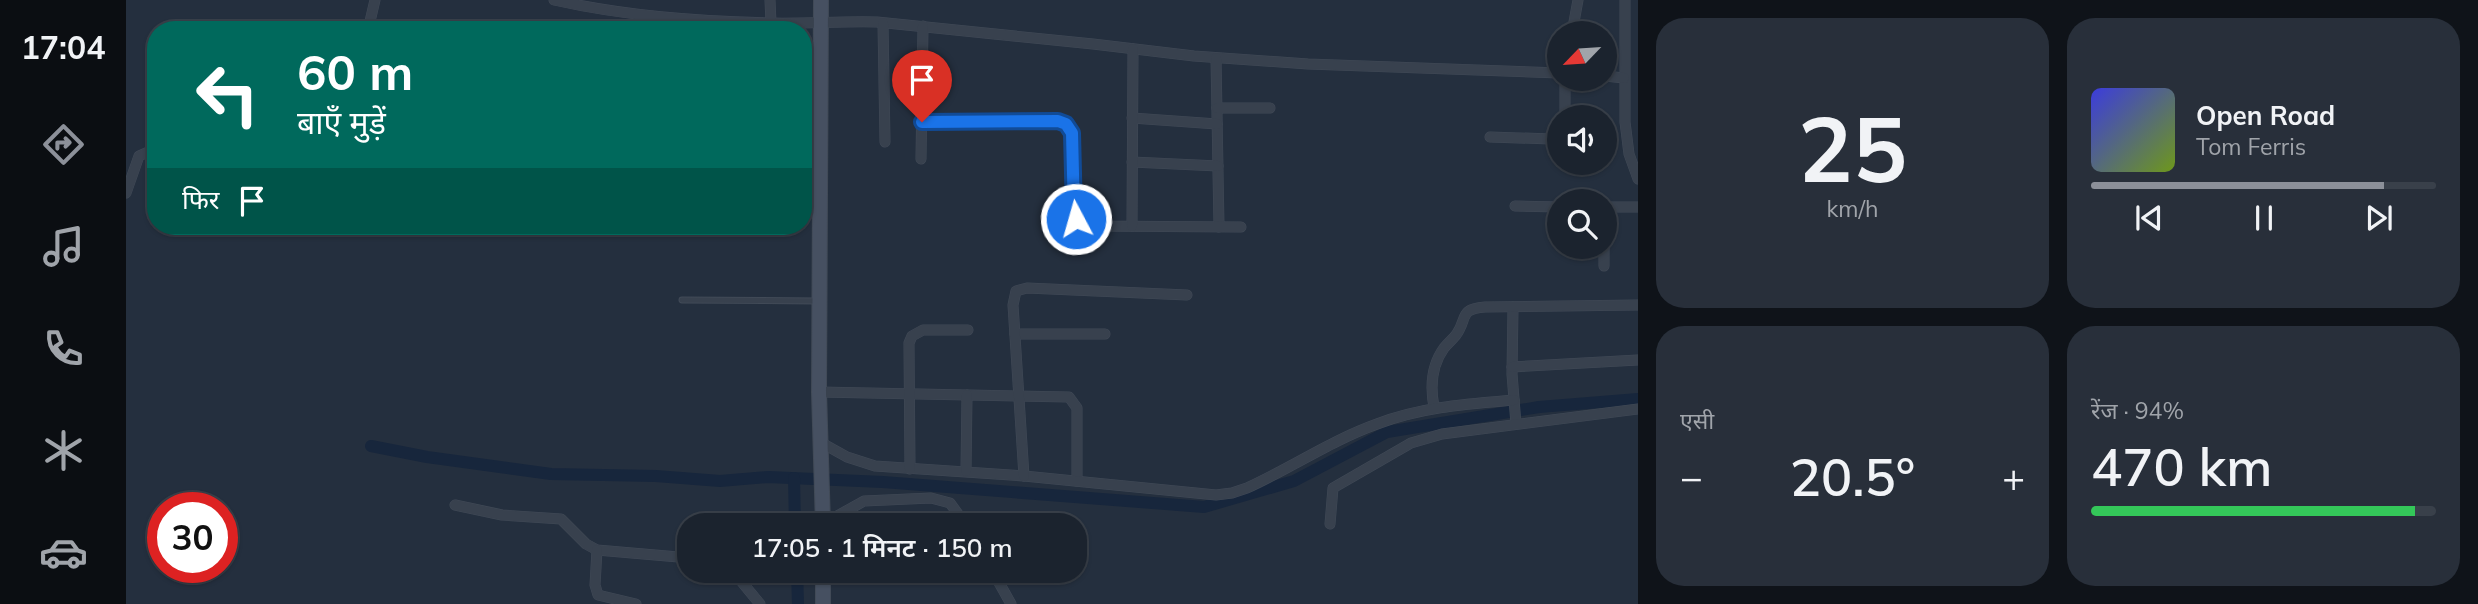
<!DOCTYPE html>
<html lang="hi">
<meta charset="utf-8">
<style>
:root{--surface:#1b232e;--page:#282f3a;--text:#f1f3f6;--muted:#a0a4aa;--line:#39404a;--accent:#8c9099}
body{margin:0;font-family:Mulish,"Noto Sans Devanagari",sans-serif;background:var(--page);color:var(--text);height:100vh;display:flex;flex-direction:column;font-size:26px;white-space:nowrap}
*{box-sizing:border-box;margin:0}
p{font-size:23px;color:var(--muted)}
.icon{flex:none;width:38px;height:38px;fill:none;stroke:currentColor;stroke-width:2;stroke-linecap:round;stroke-linejoin:round}
.map{position:relative;flex:1;overflow:hidden}
.panel{display:flex;flex-direction:column;gap:18px;padding:18px;background:#0f1319;width:840px}
.panel>*{flex:none}
.guide{position:absolute;left:21px;top:21px;width:665px;height:214px;border-radius:28px;box-shadow:0 2px 5px #0004,0 0 0 2px var(--line);background:#00695c;color:#fff;overflow:hidden}
.needle{width:46px;rotate:245deg}
.buttons{position:absolute;left:1421px;top:21px;display:grid;gap:14px}
.buttons a{display:grid;place-items:center;width:70px;height:70px;border-radius:50%;background:var(--surface);box-shadow:0 2px 5px #0004,0 0 0 2px var(--line);font-size:35px}
.speed{position:absolute;left:21px;top:492px;display:flex;gap:14px;font-size:35px;font-weight:700;text-align:center}
.speed>*{display:grid;place-content:center;width:91px;height:91px;border-radius:50%;background:var(--surface);box-shadow:0 2px 5px #0004,0 0 0 2px var(--line);line-height:1}
.speed .limit{border:10px solid #d22;background:#fff;color:#111}
.pin{position:absolute;display:grid;place-items:center;width:60px;height:60px;color:#fff;margin:-72px -30px;border-radius:50% 50% 50% 0;rotate:-45deg;box-shadow:0 0 7px #0007}
.pin .icon{rotate:45deg}
.me{position:absolute;width:77px;margin:-38px;rotate:354deg;stroke-linejoin:round;filter:drop-shadow(0 0 5px #0008)}
.turn{display:flex;align-items:center;gap:24px;height:147px;padding:0 35px;font-size:32px}
.turn .icon{width:91px;height:91px;stroke-width:2.5}
.turn b{display:block;font-size:49px;line-height:60px}
.then{display:flex;align-items:center;height:66px;padding:0 35px;background:#0003;gap:14px;font-size:26px}
.big{font-size:52px;font-weight:600;line-height:1.1}
.panel .tile{flex:1;display:flex;flex-direction:column;justify-content:center;gap:10px;min-width:0;padding:0 24px;border-radius:28px;background:var(--page)}
.panel .dial{align-items:center;gap:0}
.dial b{font-size:91px;line-height:1}
.song{display:flex;align-items:center;gap:21px}
.cover{width:84px;height:84px;border-radius:10px;background:linear-gradient(135deg,hsl(240 70% 55%),hsl(80 70% 35%))}
.played{height:7px;border-radius:4px;background:linear-gradient(90deg,var(--accent) 85%,var(--line) 85%)}
.keys{display:flex;justify-content:space-around;direction:ltr}
.heat{display:flex;justify-content:space-between;align-items:center;font-size:38px;direction:ltr}
.charge{height:10px;border-radius:5px;background:linear-gradient(90deg,#34c759 94%,var(--line) 0)}
.panel .tiles{flex:1;display:grid;gap:18px;grid-template-columns:repeat(2,1fr)}
.trip{position:absolute;left:551px;top:513px;width:410px;height:70px;border-radius:28px;background:var(--surface);box-shadow:0 2px 5px #0004,0 0 0 2px var(--line);font-weight:600;line-height:70px;text-align:center}
main{display:flex;flex:1;min-height:0}
.tabs{display:flex;flex-direction:column;width:126px;justify-content:space-around;align-items:center;background:#0b0e12;color:var(--muted)}
.tabs .icon{width:49px;height:49px}
.tabs .on{color:var(--accent)}
.tabs b{font-size:32px;color:var(--text)}
.map>svg:first-child{display:block}
</style>
<main>
<nav class="tabs">
<b>17:04</b>
<svg class="icon on" aria-label="directions" viewBox="0 0 24 24"><path d="M12 3l9 9-9 9-9-9zM9 14v-3h6M13 9l2 2-2 2"/></svg>
<svg class="icon" aria-label="music" viewBox="0 0 24 24"><path d="M9 18V5l10-2v13"/><circle cx="6" cy="18" r="3"/><circle cx="16" cy="16" r="3"/></svg>
<svg class="icon" aria-label="phone" viewBox="0 0 24 24"><path d="M5 4h4l2 5-3 2q2 4 5 5l2-3 5 2v4C11 20 4 13 5 4z"/></svg>
<svg class="icon" aria-label="climate" viewBox="0 0 24 24"><path d="M12 3v18M4 7l16 10M4 17L20 7"/></svg>
<svg class="icon" aria-label="car" viewBox="0 0 24 24"><path d="M5 17H2v-5l4-1 3-4h7l3 4 3 1v5h-3M9 17h6M6 11h13"/><circle cx="7" cy="17" r="2"/><circle cx="17" cy="17" r="2"/></svg>
</nav>
<div class="map">
<svg width="1512" height="604" viewBox="0 0 1512 604">
<rect width="100%" height="100%" fill="#242f3e"/>
<g fill="none" stroke-linecap="round" stroke-linejoin="round">
<!-- canal -->
<g stroke="#17263c" stroke-width="12">
<path d="M 245,446 L 301,457 L 425,474 L 530,476 L 594,481 L 642,477 L 757,482 L 1078,507 L 1168,481 L 1261,432 L 1413,407 L 1512,399"/>
<path d="M 668,478 L 669,525"/>
<path d="M 671,570 L 672,604"/>
</g>
<!-- lane casing -->
<g stroke="#414a57" stroke-width="7">
<path id="lane" d="M 556,300 L 692,301"/>
</g>
<!-- street casing -->
<g stroke="#414a57" stroke-width="11">
<g id="street">
<path d="M 428,0 C 499,16 570,21 643,23 C 679,24 715,21 751,22 L 967,44 L 1068,56 L 1182,64 L 1433,73"/>
<path d="M 644,0 L 645,23"/>
<path d="M 1499,0 L 1499,122 L 1503,154 L 1512,179"/>
<path d="M 757,23 L 759,142"/>
<path d="M 242,30 L 249,0"/>
<path d="M 1446,33 L 1452,0"/>
<path d="M 1090,58 L 1093,227"/>
<path d="M 1479,76 L 1498,78"/>
<path d="M 1439,79 L 1439,117"/>
<path d="M 1091,108 L 1144,108"/>
<path d="M 1006,118 L 1091,124"/>
<path d="M 796,122 L 932,121 L 940,124 L 946,133 L 948,213 L 953,223 L 960,226 L 1115,227"/>
<path d="M 1364,137 L 1425,139 L 1433,136"/>
<path d="M 795,159 L 797,26"/>
<path d="M 1006,162 L 1092,166"/>
<path d="M 0,193 L 13,156 L 22,152 L 30,153"/>
<path d="M 1389,206 L 1433,207"/>
<path d="M 1479,207 L 1512,207"/>
<path d="M 1006,226 L 1007,49"/>
<path d="M 1478,266 L 1478,247"/>
<path d="M 1387,307 L 1386,374 L 1390,424"/>
<path d="M 889,334 L 979,334"/>
<path d="M 1386,367 L 1512,360"/>
<path d="M 693,392 L 943,397 L 951,408 L 951,481"/>
<path d="M 1308,407 C 1304,386 1305,366 1318,348 C 1322,343 1326,340 1330,335 C 1342,319 1332,309 1359,307 L 1512,305"/>
<path d="M 694,442 L 721,457 L 749,466 L 898,476 L 1090,495 L 1106,493 L 1121,488 C 1165,468 1206,440 1251,424 C 1295,407 1341,404 1388,400"/>
<path d="M 784,469 L 783,343 L 786,336 L 797,330 L 842,330"/>
<path d="M 840,471 L 841,395"/>
<path d="M 898,476 L 887,305 L 890,291 L 901,288 L 1061,295"/>
<path d="M 329,505 L 376,515 L 435,519 L 460,544 L 471,550 L 564,558"/>
<path d="M 697,522 L 704,520 L 738,501 L 805,498 L 824,503 L 840,525"/>
<path d="M 1204,524 L 1207,488 L 1285,443 L 1316,434 L 1512,409"/>
<path d="M 471,550 L 469,585 L 472,595 L 510,604"/>
<path d="M 606,570 L 634,604"/>
<path d="M 866,570 L 885,604"/>
</g>
</g>
<!-- secondary casing -->
<g stroke="#414a57" stroke-width="16">
<g id="secondary">
<path d="M 695,0 L 693,392 L 697,525"/>
<path d="M 697,570 L 697,604"/>
</g>
</g>
<!-- lane -->
<use href="#lane" stroke="#38414e" stroke-width="5"/>
<!-- street -->
<use href="#street" stroke="#38414e" stroke-width="10"/>
<!-- secondary -->
<use href="#secondary" stroke="#465061" stroke-width="14"/>
</g>
<g fill="none" stroke-linecap="round" stroke-linejoin="round">
<!-- route casing -->
<g stroke="#114b97" stroke-width="18">
<path id="route" d="M 796,122 L 932,121 L 940,124 L 946,133 L 948,214 L 950,219"/>
</g>
<!-- route -->
<use href="#route" stroke="#1a73e8" stroke-width="12"/>
</g>
</svg>
<div class="buttons">
<a><svg class="needle" viewBox="-14 -14 28 28"><path d="M0-13l5 13h-10z" fill="#e53935"/><path d="M0 13l5-13h-10z" fill="#a0a4aa"/></svg></a>
<a><svg class="icon" aria-label="sound" viewBox="0 0 24 24"><path d="M4 9h4l5-4v14l-5-4H4zM17 9q2 3 0 6"/></svg></a>
<a><svg class="icon" aria-label="search" viewBox="0 0 24 24"><circle cx="10" cy="10" r="6"/><path d="M15 15l6 6"/></svg></a>
</div>
<div class="speed"><div class="limit">30</div></div>
<div class="pin" style="left:796px;top:122px;background:#d93025"><svg class="icon" aria-label="arrive" viewBox="0 0 24 24"><path d="M6 21V4h12l-3 4 3 4H6"/></svg></div>
<svg class="me" style="left:950px;top:219px" viewBox="-20 -20 40 40"><circle r="17" fill="#1a73e8" stroke="#fff" stroke-width="3"/><path d="M0-11L8 9 0 5-8 9z" fill="#fff"/></svg>
<div class="trip">17:05 · 1 मिनट · 150 m</div>
<div class="guide">
<div class="turn"><svg class="icon" aria-label="left" viewBox="0 0 24 24"><path d="M17 20v-9H6M10 6l-5 5 5 5"/></svg><div><b>60 m</b>बाएँ मुड़ें</div></div>
<div class="then">फिर<svg class="icon" aria-label="arrive" viewBox="0 0 24 24"><path d="M6 21V4h12l-3 4 3 4H6"/></svg></div>
</div>
</div>
<section class="panel">
<div class="tiles">
<div class="tile dial"><b>25</b><p>km/h</p></div>
<div class="tile">
<div class="song"><i class="cover"></i><div><b>Open Road</b><p>Tom Ferris</p></div></div>
<div class="played"></div>
<div class="keys"><svg class="icon" aria-label="previous" viewBox="0 0 24 24"><path d="M18 5L8 12l10 7zM5 5v14"/></svg><svg class="icon" aria-label="pause" viewBox="0 0 24 24"><path d="M8 5v14M16 5v14"/></svg><svg class="icon" aria-label="next" viewBox="0 0 24 24"><path d="M6 5l10 7-10 7zM19 5v14"/></svg></div>
</div>
<div class="tile"><p>एसी</p>
<div class="heat"><a>−</a><b class="big">20.5°</b><a>+</a></div>
</div>
<div class="tile"><p>रेंज · 94%</p><b class="big">470 km</b><div class="charge"></div></div>
</div>
</section>
</main>
